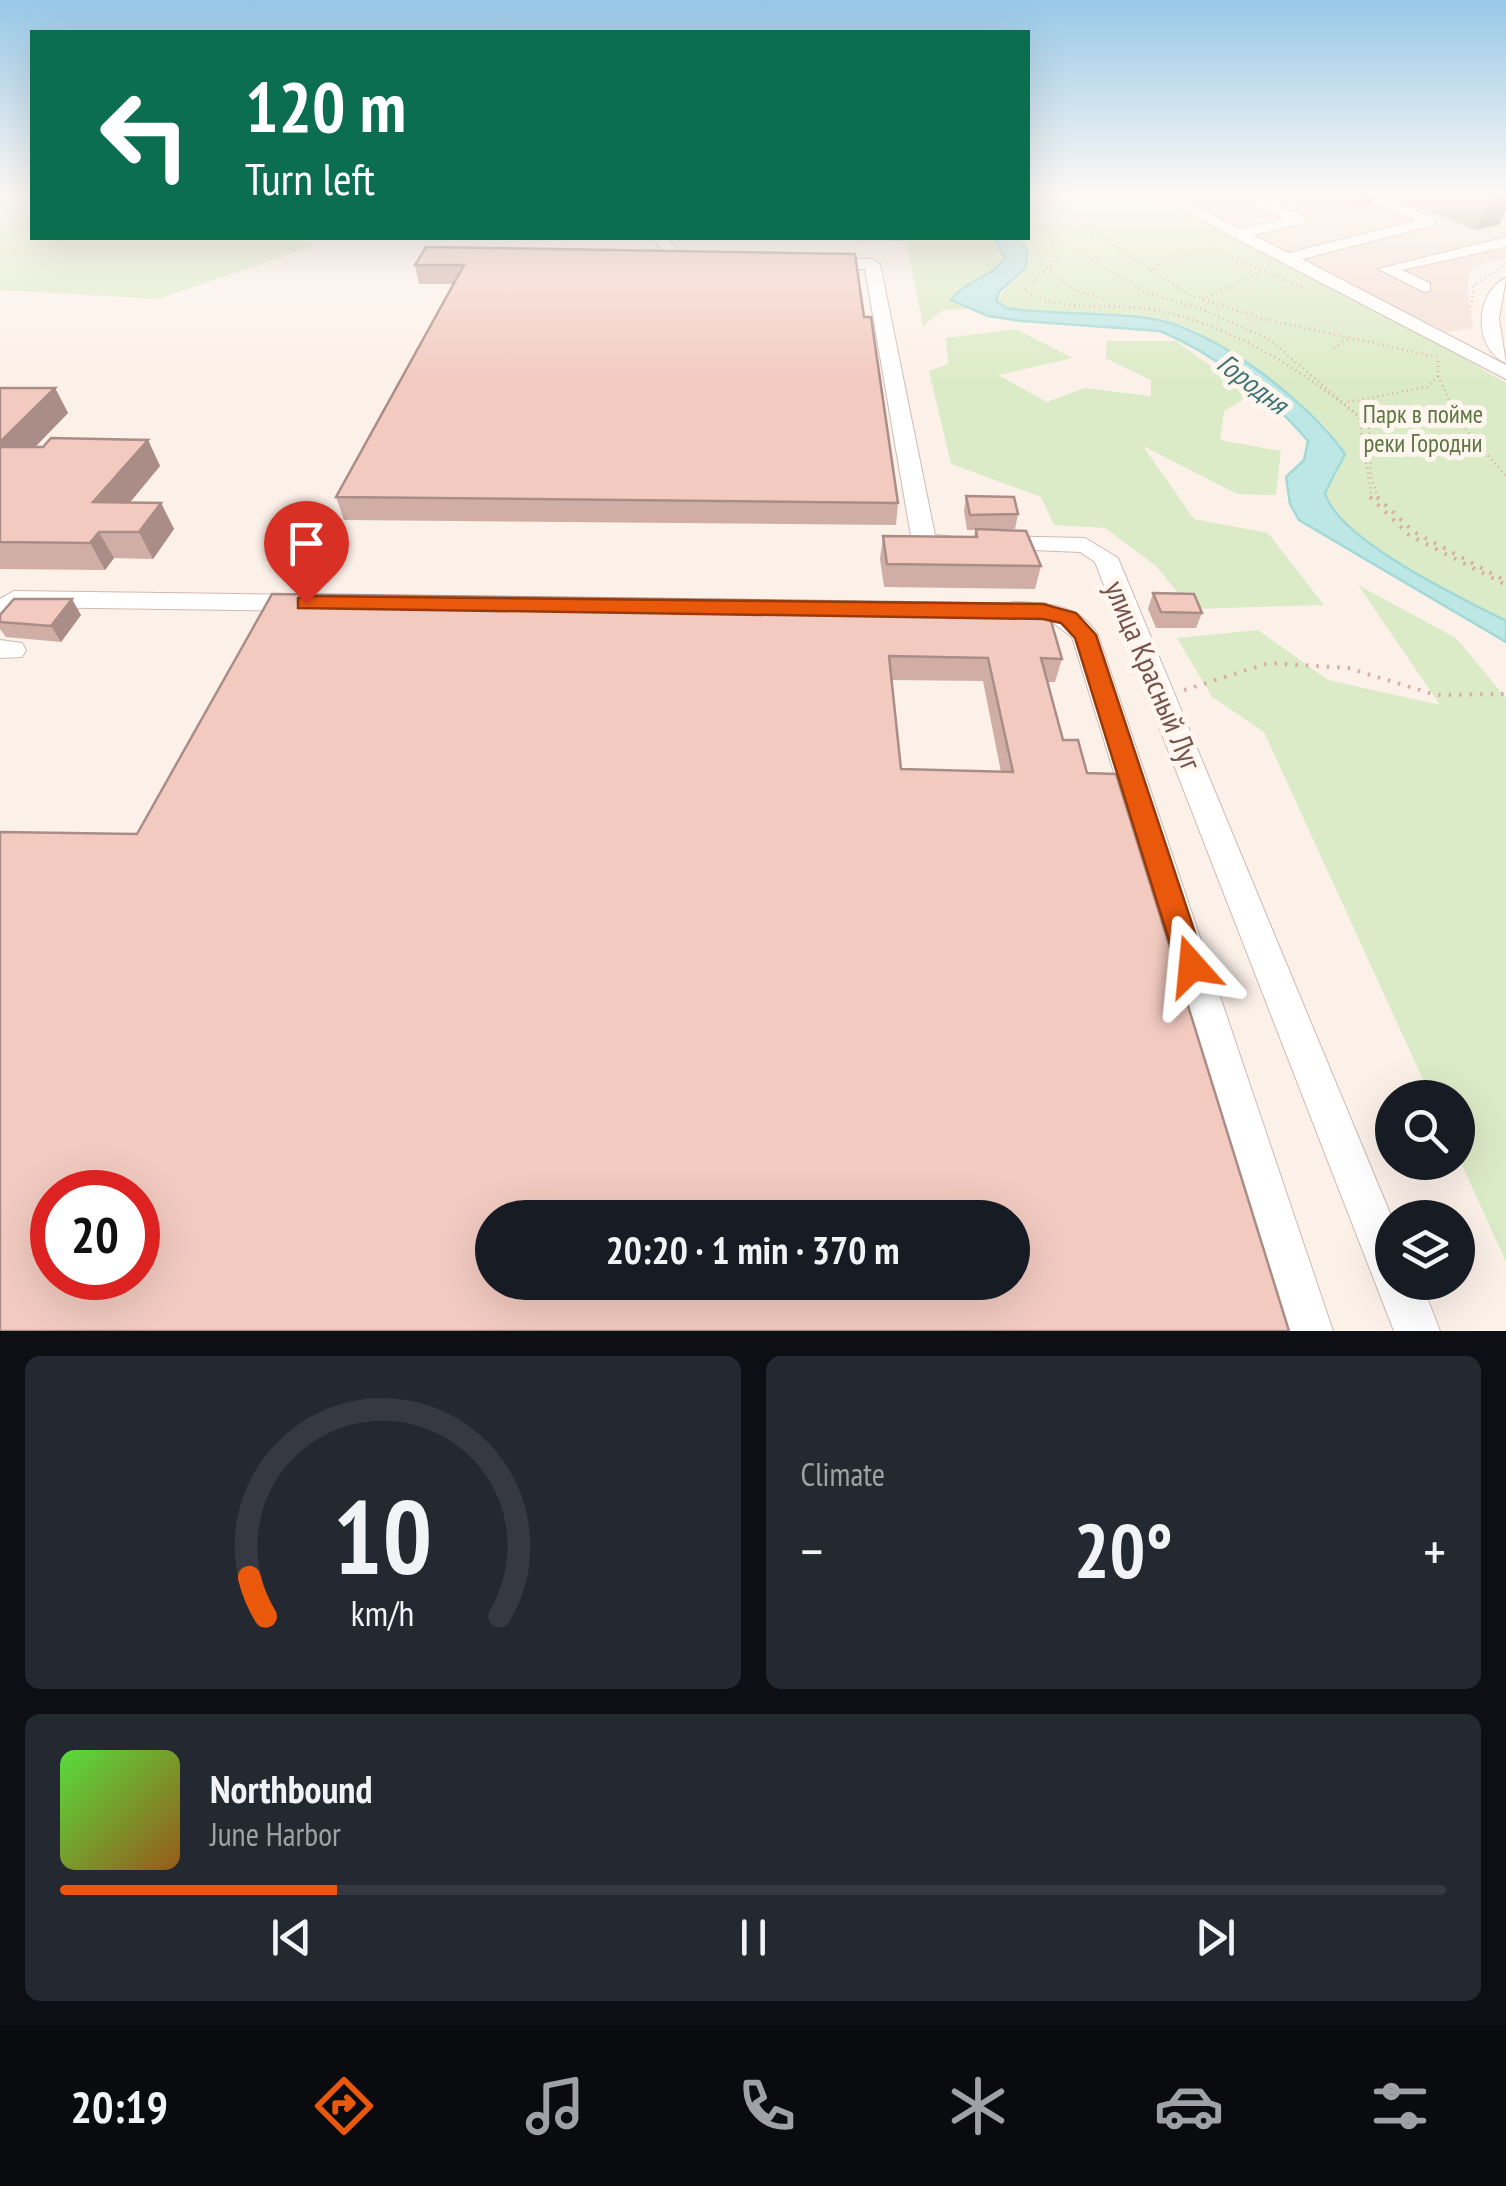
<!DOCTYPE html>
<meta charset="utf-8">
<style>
:root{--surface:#171b24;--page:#242831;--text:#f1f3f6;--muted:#9ea1a6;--line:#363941;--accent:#ea580c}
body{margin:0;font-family:"PT Sans Narrow",sans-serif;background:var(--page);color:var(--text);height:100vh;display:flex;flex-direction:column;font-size:38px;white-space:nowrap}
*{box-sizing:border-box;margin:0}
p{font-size:32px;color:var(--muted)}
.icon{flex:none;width:55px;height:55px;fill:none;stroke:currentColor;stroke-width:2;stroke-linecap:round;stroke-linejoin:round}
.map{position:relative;height:1331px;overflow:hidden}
.panel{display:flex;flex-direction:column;gap:25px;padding:25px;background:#0d0f14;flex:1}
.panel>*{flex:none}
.guide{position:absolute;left:30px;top:30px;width:1000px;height:210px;border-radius:0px;box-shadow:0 10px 40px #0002;background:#0b6e4f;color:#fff;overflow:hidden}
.controls{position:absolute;left:1375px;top:1080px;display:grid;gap:20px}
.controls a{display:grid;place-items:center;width:100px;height:100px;border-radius:50%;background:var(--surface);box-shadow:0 10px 40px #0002;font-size:50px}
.speed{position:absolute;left:30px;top:1170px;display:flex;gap:20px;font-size:50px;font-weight:700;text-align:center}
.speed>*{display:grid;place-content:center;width:130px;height:130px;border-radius:50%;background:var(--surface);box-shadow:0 10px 40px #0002;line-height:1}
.speed .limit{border:15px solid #d22;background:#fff;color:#111}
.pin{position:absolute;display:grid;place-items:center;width:85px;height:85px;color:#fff;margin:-102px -42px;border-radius:50% 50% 50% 0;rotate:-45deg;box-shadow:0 0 10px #0007}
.pin .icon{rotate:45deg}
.me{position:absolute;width:110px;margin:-55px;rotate:342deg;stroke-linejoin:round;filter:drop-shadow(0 0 8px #0008)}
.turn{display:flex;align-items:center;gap:35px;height:210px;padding:0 50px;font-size:45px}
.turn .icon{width:130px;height:130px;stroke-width:2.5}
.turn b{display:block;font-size:70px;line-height:85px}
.big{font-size:75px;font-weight:800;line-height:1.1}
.panel .tile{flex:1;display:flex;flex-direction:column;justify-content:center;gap:15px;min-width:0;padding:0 35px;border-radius:15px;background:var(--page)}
.panel .dial{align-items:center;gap:0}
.dial svg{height:260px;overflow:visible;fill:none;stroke:var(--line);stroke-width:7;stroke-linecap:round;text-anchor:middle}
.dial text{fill:var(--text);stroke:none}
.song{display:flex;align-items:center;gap:30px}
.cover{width:120px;height:120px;border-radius:15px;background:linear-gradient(135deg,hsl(110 70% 55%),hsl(30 70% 35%))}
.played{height:10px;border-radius:5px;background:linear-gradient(90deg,var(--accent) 20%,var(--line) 20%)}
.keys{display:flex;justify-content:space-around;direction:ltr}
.heat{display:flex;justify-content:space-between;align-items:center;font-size:55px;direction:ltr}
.panel .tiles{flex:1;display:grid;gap:25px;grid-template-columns:1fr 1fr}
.tile:last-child{grid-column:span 2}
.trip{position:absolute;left:475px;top:1200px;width:555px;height:100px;border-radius:50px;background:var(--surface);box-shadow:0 10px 40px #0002;font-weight:800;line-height:100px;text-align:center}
.tab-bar{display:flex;height:160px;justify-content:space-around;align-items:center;background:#090b0e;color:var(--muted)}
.tab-bar .icon{width:70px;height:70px}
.tab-bar .selected{color:var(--accent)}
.tab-bar b{font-size:45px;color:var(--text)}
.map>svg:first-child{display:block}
</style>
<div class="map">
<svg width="1506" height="1331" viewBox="0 0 1506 1331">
<rect width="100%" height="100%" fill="#fcf1e9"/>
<!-- residential -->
<path fill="#f4e1d7" d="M 1163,194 L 1506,194 L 1506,258 L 1472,267 L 1467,284 L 1473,328 L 1447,332 Z"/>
<!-- green -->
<g fill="#dcebc7">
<path d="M 0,194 L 32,194 L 32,238 L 296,238 L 316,245 L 158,299 L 0,290 Z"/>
<path d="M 1028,194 L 1146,194 L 1385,312 L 1506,383 L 1506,621 C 1460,595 1339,543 1325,493 L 1338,473 C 1335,460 1335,439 1327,429 C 1309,407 1210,333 1184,326 C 1134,314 1037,327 996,301 L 1013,280 L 1027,249 L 1016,238 L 1028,238 Z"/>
<path d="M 696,238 L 994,238 L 1005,258 C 991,278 964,279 951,300 L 968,309 L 943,310 L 923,326 L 906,241 Z"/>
<path d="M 1016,329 L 1073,358 L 998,375 L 1047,402 L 1085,388 L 1151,396 L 1151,380 L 1105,358 L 1107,341 L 1176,341 L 1251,395 L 1224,411 L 1220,440 L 1281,451 L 1276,495 L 1237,494 L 1143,446 L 1194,519 L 1268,533 L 1324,605 L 1191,609 L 1156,566 L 1105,528 L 1054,525 L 1041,497 L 951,464 L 929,371 L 948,364 L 946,338 Z"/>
<path d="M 1358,585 L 1456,638 L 1506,698 L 1506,1262 L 1458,1156 L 1458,1098 L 1431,1097 L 1264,732 L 1212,697 L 1177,638 L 1258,630 L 1328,680 L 1440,705 Z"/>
</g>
<!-- water -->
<path fill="#bde7e5" stroke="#a3d9d6" stroke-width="2.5" d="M 994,238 L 1016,238 L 1027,249 L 1026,267 L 999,292 L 996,301 L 1007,308 C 1056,316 1105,311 1153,319 C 1215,329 1310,403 1345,454 L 1325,493 C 1338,540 1461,598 1506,621 L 1506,642 L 1299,520 L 1290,504 L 1286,477 L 1304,460 L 1308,441 C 1271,397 1213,353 1160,331 L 1022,321 L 988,316 L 951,300 C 965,280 992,278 1005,258 Z"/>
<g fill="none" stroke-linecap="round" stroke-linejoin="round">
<!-- minor casing -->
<g stroke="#d1b9b1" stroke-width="2">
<g id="minor">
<path d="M 1151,194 L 1170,194 L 1240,229 L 1284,219 L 1256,207 L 1256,201 L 1313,194 L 1276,205 L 1305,217 L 1305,223 L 1253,235 L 1289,253 L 1415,221 L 1356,194 L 1376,194 L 1435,219 L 1435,225 L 1302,259 L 1506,365 L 1506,379 Z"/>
<path d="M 1506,237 L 1506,247 L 1402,270 L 1430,283 L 1430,291 L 1424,292 L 1378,269 Z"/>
<path d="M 653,238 L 668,238 L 683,257 L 709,262 L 701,267 L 672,265 Z"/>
<path d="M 872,259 L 880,264 L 935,535 L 964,538 L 967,543 L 964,548 L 924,549 L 912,542 L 865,269 L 819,269 L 811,264 L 819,259 Z"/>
<path d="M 1506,278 L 1499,319 L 1506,363 C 1473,349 1474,292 1506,278 Z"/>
<path d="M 998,536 L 1085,538 L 1118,558 L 1392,1218 L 1392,1282 L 1421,1282 L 1440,1331 L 1394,1331 L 1095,562 L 1080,552 L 989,548 L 986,543 Z"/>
<path d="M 14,591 L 305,595 L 318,603 L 305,611 L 21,607 L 9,622 L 0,625 L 0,599 Z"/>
<path d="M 1013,602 C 1047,603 1079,604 1098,635 L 1333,1331 L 1287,1331 L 1072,637 L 1052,622 L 1004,617 L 1000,611 L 1004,605 Z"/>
<path d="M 0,640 L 22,643 L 26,650 L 22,657 L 0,658 Z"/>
</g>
</g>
<!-- path-far1 -->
<g stroke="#d8ada3" stroke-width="2.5" stroke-dasharray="1 4" stroke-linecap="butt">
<path d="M 1034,194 L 1190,295 L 1264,319 L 1437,357"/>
<path d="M 1125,194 L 1144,202"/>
<path d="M 1317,219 L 1372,220"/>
<path d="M 1028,220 L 1146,293 L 1202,309 L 1270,340 L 1369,425 L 1371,477 L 1379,500"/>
<path d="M 1051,236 L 1054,262 L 1024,290 C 1061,314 1112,302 1154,310 C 1228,323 1301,369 1359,417 L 1372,500"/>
<path d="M 1209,248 L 1306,289"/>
<path d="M 1050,271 L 1074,290 L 1106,300"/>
<path d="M 1151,272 L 1163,260 L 1209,248 L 1213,241"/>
<path d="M 1202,299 L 1261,272"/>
<path d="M 1471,307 L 1474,285 L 1506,264"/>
<path d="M 1334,348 L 1350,337"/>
<path d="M 1438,376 L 1460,423 L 1506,476"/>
<path d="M 1348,402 L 1427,387 L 1438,376 L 1438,357"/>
</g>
<!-- path -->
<g stroke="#d8ada3" stroke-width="4" stroke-dasharray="2.5 8" stroke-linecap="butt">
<path d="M 1370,497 L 1409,535 L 1506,585"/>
<path d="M 1377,497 L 1414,532 L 1506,581"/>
<path d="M 1184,690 L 1269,663 L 1348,668 L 1436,695 L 1506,694"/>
</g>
<!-- minor -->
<use href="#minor" fill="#fff" fill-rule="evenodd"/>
</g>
<!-- wall -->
<g fill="#d0aea5" fill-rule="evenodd">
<path d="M 1331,194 L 1374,194 L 1370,205 L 1361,207 Z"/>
<path d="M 1386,194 L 1506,194 L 1506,211 L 1499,225 L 1475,230 Z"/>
<path d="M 426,247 L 864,317 L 898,503 L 896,525 L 344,520 L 336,497 L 453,284 L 419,284 L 415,265 Z"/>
<path d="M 0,388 L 55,388 L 68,413 L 35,447 L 148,440 L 160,466 L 130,502 L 161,503 L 174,529 L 153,559 L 114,558 L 105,570 L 0,569 Z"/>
<path d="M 966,496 L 1018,514 L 1015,529 L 992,530 L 1041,566 L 1035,589 L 884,587 L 880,559 L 883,536 L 974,537 L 975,530 L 967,530 L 964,511 Z"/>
<path d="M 1153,593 L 1202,613 L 1196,628 L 1156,628 L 1148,609 Z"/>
<path d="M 272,594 L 1062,659 L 1055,682 L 1048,682 L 1063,740 L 1087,773 L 137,834 ZM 891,680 L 983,681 L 1001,772 L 901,769 Z"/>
<path d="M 0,615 L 81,615 L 61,642 L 6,637 L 0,629 Z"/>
</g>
<!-- shaded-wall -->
<g fill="#a98d86">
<path d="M 1366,194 L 1374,194 L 1370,205 L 1361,207 Z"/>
<path d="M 1493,194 L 1506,194 L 1506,211 L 1499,225 L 1475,230 Z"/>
<path d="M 55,388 L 68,413 L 10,473 L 0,456 L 0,442 Z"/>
<path d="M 148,440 L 160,466 L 108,529 L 93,502 Z"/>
<path d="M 161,503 L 174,529 L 153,559 L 139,532 Z"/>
<path d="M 99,532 L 114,558 L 105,570 L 90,543 Z"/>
<path d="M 72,599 L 81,615 L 61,642 L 51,626 Z"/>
</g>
<!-- building -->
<g fill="#f2cac0" stroke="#a98d86" stroke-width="2.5" fill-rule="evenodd">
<path d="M 426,247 L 855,254 L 864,317 L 871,317 L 898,503 L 336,497 L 464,265 L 415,265 Z"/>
<path d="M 0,388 L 55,388 L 0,442 Z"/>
<path d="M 51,438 L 148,440 L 93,502 L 161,503 L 139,532 L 99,532 L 90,543 L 0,542 L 0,447 L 43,447 Z"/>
<path d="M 966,496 L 1014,497 L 1018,514 L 970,515 Z"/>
<path d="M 976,529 L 1026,531 L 1041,566 L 887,564 L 883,536 L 977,537 Z"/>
<path d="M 1153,593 L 1194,594 L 1202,613 L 1161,612 Z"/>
<path d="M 272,594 L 1046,604 L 1062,659 L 1041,658 L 1063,740 L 1078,740 L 1087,773 L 1116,774 L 1289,1331 L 0,1331 L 0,832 L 137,834 ZM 889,656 L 988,658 L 1013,772 L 901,769 ZM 52,1192 L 138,1192 L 138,1278 L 52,1278 ZM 492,1218 L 1012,1218 L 1012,1282 L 492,1282 Z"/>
<path d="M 14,599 L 72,599 L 51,626 L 0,622 L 0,615 Z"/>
</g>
<!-- sky -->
<linearGradient id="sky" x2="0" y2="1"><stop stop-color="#97c8e7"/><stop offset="0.51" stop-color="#fef9f5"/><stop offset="1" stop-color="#fef9f5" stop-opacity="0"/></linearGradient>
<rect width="1506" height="381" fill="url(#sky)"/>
<!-- route -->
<path fill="#ea580c" stroke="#983908" stroke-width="2.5" d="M 306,596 L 1043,604 L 1076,613 L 1096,635 L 1206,966 L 1202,975 L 1192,979 L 1181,975 L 1177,966 L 1075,638 L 1061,623 L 1043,619 L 298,608 L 298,598 Z"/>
<g text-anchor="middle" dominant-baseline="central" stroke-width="10" stroke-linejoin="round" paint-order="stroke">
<!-- far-park labels -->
<g font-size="25" fill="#5c7741" stroke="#fff6ef">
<text x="1423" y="414">Парк в пойме<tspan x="1423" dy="29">реки Городни</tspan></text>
</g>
<!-- far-water labels -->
<g font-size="28" font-style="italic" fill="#3c7573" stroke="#fff6ef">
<text transform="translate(1253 383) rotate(37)">Городня</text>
</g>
<!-- street labels -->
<g font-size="30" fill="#77534c" stroke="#fff6ef">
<text transform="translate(1154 675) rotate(67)">улица Красный Луг</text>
</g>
</g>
</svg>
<div class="controls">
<a><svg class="icon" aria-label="search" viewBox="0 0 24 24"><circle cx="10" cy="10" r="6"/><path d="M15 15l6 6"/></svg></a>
<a><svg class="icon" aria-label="layers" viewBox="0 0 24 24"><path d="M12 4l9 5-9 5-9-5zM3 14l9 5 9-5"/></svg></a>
</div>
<div class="speed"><div class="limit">20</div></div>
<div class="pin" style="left:306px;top:603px;background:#d93025"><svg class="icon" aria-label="arrive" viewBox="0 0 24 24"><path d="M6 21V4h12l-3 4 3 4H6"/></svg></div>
<svg class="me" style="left:1192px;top:966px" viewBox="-20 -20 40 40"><path d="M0-17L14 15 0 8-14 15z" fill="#ea580c" stroke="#fff" stroke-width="4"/></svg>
<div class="trip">20:20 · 1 min · 370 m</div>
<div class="guide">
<div class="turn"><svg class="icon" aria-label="left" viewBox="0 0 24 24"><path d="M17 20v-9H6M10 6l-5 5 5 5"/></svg><div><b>120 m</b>Turn left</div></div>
</div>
</div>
<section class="panel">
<div class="tiles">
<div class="tile dial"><svg viewBox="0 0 100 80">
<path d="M14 69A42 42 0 1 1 86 69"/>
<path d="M14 69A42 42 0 0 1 9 57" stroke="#ea580c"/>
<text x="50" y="56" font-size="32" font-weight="700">10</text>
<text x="50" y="72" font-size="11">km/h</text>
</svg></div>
<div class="tile"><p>Climate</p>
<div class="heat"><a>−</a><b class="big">20°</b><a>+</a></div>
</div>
<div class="tile">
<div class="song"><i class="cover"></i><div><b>Northbound</b><p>June Harbor</p></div></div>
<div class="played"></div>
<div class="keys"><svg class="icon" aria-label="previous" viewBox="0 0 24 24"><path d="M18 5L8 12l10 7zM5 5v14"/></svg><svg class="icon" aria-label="pause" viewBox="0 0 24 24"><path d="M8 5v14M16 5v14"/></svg><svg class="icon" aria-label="next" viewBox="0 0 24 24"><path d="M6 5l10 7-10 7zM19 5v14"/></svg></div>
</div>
</div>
</section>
<nav class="tab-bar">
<b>20:19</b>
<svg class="icon selected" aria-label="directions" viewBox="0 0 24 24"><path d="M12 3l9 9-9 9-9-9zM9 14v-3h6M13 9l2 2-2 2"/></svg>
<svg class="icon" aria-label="music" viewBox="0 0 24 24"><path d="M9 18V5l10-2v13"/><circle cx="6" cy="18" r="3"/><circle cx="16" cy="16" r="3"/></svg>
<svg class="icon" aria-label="phone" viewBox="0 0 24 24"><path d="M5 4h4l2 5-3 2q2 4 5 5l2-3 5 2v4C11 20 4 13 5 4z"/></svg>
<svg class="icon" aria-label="climate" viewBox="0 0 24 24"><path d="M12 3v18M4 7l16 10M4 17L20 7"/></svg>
<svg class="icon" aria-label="car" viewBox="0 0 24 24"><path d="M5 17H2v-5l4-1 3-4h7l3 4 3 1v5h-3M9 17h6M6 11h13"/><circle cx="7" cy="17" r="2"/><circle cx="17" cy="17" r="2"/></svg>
<svg class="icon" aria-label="filters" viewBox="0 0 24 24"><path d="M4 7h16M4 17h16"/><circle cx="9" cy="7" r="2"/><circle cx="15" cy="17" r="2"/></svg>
</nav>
